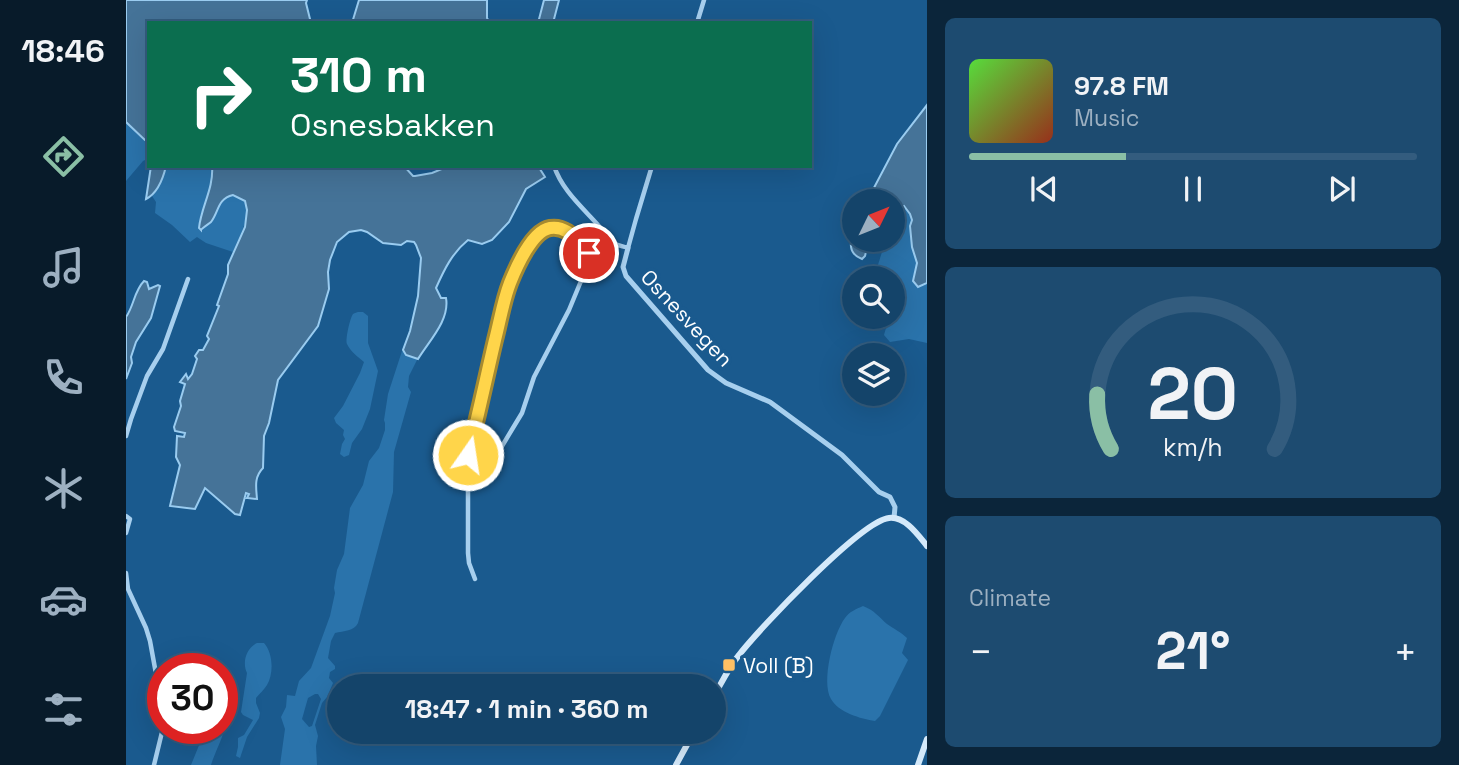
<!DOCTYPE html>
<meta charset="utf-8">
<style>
:root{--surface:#14446a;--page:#1d4b70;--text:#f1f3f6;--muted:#9db0c1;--line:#335c7e;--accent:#8abfa5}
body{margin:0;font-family:"Space Grotesk",sans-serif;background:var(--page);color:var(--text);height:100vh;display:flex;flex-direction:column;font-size:26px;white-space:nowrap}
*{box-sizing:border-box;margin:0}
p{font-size:23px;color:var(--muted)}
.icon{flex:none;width:38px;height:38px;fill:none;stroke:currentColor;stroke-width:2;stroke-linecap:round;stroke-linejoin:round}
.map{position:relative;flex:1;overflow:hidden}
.details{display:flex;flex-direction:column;gap:18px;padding:18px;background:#0b253a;width:532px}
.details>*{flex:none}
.banner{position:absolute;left:21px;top:21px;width:665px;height:147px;border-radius:0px;box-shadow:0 7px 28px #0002,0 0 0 2px var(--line);background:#0b6e4f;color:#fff;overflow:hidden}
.needle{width:46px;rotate:47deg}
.tools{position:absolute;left:716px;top:189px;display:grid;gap:14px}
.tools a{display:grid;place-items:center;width:63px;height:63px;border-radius:50%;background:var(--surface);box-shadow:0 7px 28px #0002,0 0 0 2px var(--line);font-size:35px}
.speed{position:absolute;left:21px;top:653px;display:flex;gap:14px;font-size:35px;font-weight:700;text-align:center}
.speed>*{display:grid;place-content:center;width:91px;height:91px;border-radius:50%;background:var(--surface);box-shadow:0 7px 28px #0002,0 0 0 2px var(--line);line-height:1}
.speed .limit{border:10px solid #d22;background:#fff;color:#111}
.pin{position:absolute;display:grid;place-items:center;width:60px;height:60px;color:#fff;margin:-30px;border:4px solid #fff;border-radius:50%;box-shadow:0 2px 7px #0007}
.me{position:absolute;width:77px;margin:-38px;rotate:13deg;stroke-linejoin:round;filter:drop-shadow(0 0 5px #0008)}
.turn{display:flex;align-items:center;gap:24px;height:147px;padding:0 28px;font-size:32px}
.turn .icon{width:91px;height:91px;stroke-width:2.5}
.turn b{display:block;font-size:49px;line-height:60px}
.big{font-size:52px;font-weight:600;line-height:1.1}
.details .card{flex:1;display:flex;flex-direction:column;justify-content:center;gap:10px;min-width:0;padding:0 24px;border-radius:10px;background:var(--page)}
.details .dial{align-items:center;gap:0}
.dial svg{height:182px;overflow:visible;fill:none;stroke:var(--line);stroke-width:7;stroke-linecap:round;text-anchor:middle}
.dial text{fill:var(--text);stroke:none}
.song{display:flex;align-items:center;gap:21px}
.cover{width:84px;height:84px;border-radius:10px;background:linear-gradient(135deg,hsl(110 70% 55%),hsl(10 70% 35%))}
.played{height:7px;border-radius:4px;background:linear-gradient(90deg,var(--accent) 35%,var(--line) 35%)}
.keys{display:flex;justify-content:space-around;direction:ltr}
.heat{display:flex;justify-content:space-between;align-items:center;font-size:38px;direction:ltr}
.trip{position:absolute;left:201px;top:674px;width:399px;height:70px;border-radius:35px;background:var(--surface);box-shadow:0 7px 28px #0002,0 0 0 2px var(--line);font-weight:600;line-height:70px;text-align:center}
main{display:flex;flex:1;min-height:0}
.tab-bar{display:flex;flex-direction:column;width:126px;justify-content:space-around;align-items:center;background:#081b2a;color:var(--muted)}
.tab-bar .icon{width:49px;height:49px}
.tab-bar .active{color:var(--accent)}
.tab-bar b{font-size:32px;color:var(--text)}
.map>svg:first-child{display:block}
</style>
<main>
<nav class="tab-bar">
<b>18:46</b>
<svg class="icon active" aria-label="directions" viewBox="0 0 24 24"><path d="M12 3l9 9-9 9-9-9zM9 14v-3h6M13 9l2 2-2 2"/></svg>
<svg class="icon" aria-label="music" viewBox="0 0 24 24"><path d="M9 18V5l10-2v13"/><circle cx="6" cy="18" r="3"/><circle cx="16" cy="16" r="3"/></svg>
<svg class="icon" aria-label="phone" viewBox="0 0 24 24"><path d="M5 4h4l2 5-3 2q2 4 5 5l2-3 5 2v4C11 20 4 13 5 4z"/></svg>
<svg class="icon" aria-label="climate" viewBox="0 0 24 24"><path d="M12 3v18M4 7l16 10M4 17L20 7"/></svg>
<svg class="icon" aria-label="car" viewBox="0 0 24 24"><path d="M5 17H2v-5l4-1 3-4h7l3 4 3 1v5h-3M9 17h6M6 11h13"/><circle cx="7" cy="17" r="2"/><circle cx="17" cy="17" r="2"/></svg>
<svg class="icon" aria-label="filters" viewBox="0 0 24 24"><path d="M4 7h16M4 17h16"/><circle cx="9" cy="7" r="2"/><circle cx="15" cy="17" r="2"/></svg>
</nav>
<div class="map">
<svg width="801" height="765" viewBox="0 0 801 765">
<rect width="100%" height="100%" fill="#1a5a8e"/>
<!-- green -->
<g fill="#2a73ab" fill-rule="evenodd">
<path d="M 0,122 C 12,133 23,141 23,158 L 17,161 L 0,181 Z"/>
<path d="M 40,166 L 86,166 C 88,184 80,200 74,217 L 89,213 C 93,203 97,198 107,195 L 119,201 C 124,220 114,235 107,252 L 80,243 L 71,237 L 64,242 L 46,225 L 29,213 L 30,202 L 26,196 C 34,188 37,177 40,166 Z"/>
<path d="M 778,206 L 784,214 L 786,220 L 784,226 L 786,247 L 791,263 L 787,277 L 794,287 L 801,283 L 801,343 L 783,339 L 764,342 L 758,335 L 760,328 L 759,317 L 766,317 L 766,278 L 748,278 L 759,242 L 758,240 L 766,240 L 767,212 Z"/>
<path d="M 232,312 L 237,312 L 242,316 L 242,343 L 252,371 L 244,409 L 236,429 L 226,443 L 223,455 L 218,457 L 214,454 L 216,444 L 219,439 L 217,435 L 218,430 L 210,423 L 208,418 L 217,406 L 234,373 L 238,362 C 232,357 224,351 221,344 C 219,340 224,318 227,314 C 228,313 230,313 232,312 Z"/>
<path d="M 276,351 L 292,358 L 283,376 L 282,387 L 285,392 L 268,452 L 267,492 L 232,623 C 228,631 218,631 209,633 L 205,641 L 202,658 L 209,666 L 209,669 L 204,672 L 203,678 L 207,683 L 201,697 L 196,703 L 189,725 L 192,736 L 190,746 L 191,765 L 154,765 L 159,729 L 155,717 L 160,707 L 161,695 L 169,696 L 173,681 L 185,668 L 204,616 L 209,593 L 208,588 L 211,570 L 218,554 L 224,508 L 237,485 L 243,461 L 253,448 L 259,430 L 259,423 L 258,420 L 262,394 ZM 189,694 L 192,694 L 195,699 L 186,726 L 183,727 L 176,719 L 182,698 Z"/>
<path d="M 737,606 C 748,610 753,617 761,624 C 768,629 775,632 781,638 L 776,653 L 782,660 L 754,716 L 749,721 C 735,719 712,712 705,699 C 695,682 707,634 719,618 C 723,612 730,609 737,606 Z"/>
<path d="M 131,643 L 138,643 C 147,653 148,673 141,685 C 138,690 133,694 130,698 L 130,703 L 134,713 L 133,718 L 121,737 L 114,758 L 110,756 L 112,747 L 112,738 L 118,735 L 127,720 L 117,715 L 115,712 L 121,673 C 116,663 120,648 131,643 Z"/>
<path d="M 96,677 L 103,678 C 111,688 105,694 101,704 C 98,712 100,720 99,727 C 96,740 89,752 85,765 L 65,765 L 76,738 L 79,728 L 96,728 Z"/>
</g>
<!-- water -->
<g fill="#457398" stroke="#9accf0" stroke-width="2">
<path d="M 0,0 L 181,0 L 180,3 L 185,23 L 23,23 L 23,151 L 20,141 L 0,122 Z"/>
<path d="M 233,0 L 361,0 L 361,18 L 364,23 L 226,23 Z"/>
<path d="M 418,0 L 433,0 L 427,23 L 412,23 Z"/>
<path d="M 801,105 L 801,283 L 792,287 L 787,281 L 791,263 L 786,247 L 784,226 L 786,220 L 784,214 L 778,206 L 767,212 L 766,201 L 741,201 L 771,144 Z"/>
<path d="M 25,166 L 40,166 C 37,179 32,193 20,199 Z"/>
<path d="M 86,166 L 278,166 L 287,176 L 289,176 L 306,173 L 316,169 L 318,166 L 412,166 L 419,177 L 400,189 L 383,222 L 366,240 L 356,244 L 342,240 C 326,253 318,270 310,288 L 315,298 L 320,298 C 324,320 303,341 292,359 L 280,355 L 277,350 L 284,331 L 292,296 L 295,258 L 290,245 L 288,242 L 281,241 L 275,245 L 257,243 L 241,232 L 235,230 L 223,232 L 211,242 L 204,260 L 202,272 L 203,289 L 192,326 L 152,380 L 143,423 L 138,436 L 137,468 C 128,477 130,487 131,499 L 121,498 L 123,494 L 120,493 L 114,515 L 109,514 L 79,488 L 69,509 L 44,506 L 54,465 L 50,457 L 51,436 L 58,437 L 59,433 L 49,431 L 48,427 L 55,406 L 54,401 L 59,384 L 54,382 L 60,374 L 62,379 L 66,374 L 71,359 L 69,356 L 73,350 L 77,350 L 83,339 L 81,336 L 93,306 L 91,305 L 102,274 L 102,265 L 119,227 L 121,210 L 119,201 L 107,195 C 91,199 93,212 85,222 C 84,223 75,229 75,230 L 73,228 C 75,207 88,188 86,166 Z"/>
<path d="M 728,227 L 728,240 L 743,240 L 739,256 L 736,259 C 720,253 725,240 728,227 Z"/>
<path d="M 18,281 L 21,282 L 23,289 L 32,285 L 34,286 L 25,318 L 10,342 L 5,357 L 6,363 L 0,379 L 0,317 C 8,306 8,291 18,281 Z"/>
</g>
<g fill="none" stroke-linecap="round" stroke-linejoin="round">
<!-- minor -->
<g stroke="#a7cfee" stroke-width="4.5">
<path d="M 571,23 L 578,0"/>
<path d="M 428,166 C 436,190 456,207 472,225 C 477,230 481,238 486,242 C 491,246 497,246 502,248 L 510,219 L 526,166"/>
<path d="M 0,436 L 5,419 L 21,376 L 37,349 L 62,279"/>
<path d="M 343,479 L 355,481 L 396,413 L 408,377 L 443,310 L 460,269 L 465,263 L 480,255 L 491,245"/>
<path d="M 0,516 L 4,519 L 0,533"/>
<path d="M 0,573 L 2,589 L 20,628 L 24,641 L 37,712"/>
<path d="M 349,579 L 343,563 L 342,553 L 342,455 L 384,284 L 398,253 L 414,233 L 420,229 L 435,229 L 442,232 L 471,259"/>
<path d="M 28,765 L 37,728"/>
</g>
<!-- tertiary -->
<path stroke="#a7cfee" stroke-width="5" d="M 502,248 L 497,267 L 500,276 L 582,370 L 600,383 L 644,402 L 716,455 L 753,492 L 764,497 L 769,507 L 768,518"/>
<!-- secondary -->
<g stroke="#d4e9fa" stroke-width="6">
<path d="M 588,696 C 596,682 603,667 613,655 C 633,629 735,521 763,518 C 779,516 792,535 801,546"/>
<path d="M 550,765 L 568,732"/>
<path d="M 792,765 L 801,739"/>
</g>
</g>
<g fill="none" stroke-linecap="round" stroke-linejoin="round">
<!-- route casing -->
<g stroke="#a68a30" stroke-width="18">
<path id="route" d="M 342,455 C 352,417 360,378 369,340 C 374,321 377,301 384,283 C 390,268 406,231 424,228 C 442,225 451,242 463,253"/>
</g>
<!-- route -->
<use href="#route" stroke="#ffd54a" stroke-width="12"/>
</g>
<!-- markers -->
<rect fill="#ffc064" stroke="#1a5a8e" stroke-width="2.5" x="596" y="658" width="14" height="14" rx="3.5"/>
<g text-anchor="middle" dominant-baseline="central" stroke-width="7" stroke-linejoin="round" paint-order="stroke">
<!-- street labels -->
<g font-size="21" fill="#fff" stroke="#1a5a8e">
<text transform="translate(561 318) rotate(47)">Osnesvegen</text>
</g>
<!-- poi labels -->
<g font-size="21" fill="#fff" stroke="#1a5a8e" text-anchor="start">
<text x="617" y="665">Voll (B)</text>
</g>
</g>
</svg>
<div class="tools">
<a><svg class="needle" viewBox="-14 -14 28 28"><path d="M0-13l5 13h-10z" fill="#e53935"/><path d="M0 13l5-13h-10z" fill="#9db0c1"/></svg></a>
<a><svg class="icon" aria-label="search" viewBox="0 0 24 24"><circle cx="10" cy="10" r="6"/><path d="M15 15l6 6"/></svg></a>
<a><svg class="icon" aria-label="layers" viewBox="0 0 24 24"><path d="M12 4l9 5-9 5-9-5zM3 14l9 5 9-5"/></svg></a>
</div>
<div class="speed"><div class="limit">30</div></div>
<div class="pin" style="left:463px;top:253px;background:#d93025"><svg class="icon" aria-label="arrive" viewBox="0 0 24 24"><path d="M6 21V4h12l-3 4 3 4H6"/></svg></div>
<svg class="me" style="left:342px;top:455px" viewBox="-20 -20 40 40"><circle r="17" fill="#ffd54a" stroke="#fff" stroke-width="3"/><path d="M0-11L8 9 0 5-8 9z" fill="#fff"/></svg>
<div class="trip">18:47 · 1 min · 360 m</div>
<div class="banner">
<div class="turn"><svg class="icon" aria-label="right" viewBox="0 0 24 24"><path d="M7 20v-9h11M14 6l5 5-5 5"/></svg><div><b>310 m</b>Osnesbakken</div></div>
</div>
</div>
<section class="details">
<div class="card">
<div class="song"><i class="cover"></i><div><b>97.8 FM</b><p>Music</p></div></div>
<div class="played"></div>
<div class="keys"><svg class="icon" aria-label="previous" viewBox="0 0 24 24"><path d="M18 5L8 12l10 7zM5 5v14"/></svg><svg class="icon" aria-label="pause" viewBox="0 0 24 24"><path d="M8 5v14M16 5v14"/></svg><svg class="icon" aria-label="next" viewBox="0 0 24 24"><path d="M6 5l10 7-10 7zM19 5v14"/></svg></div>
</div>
<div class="card dial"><svg viewBox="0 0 100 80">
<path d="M14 69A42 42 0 1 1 86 69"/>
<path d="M14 69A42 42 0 0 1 8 45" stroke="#8abfa5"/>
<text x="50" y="56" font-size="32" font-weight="700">20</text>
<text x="50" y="72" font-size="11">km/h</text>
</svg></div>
<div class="card"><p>Climate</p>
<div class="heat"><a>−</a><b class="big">21°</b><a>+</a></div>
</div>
</section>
</main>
